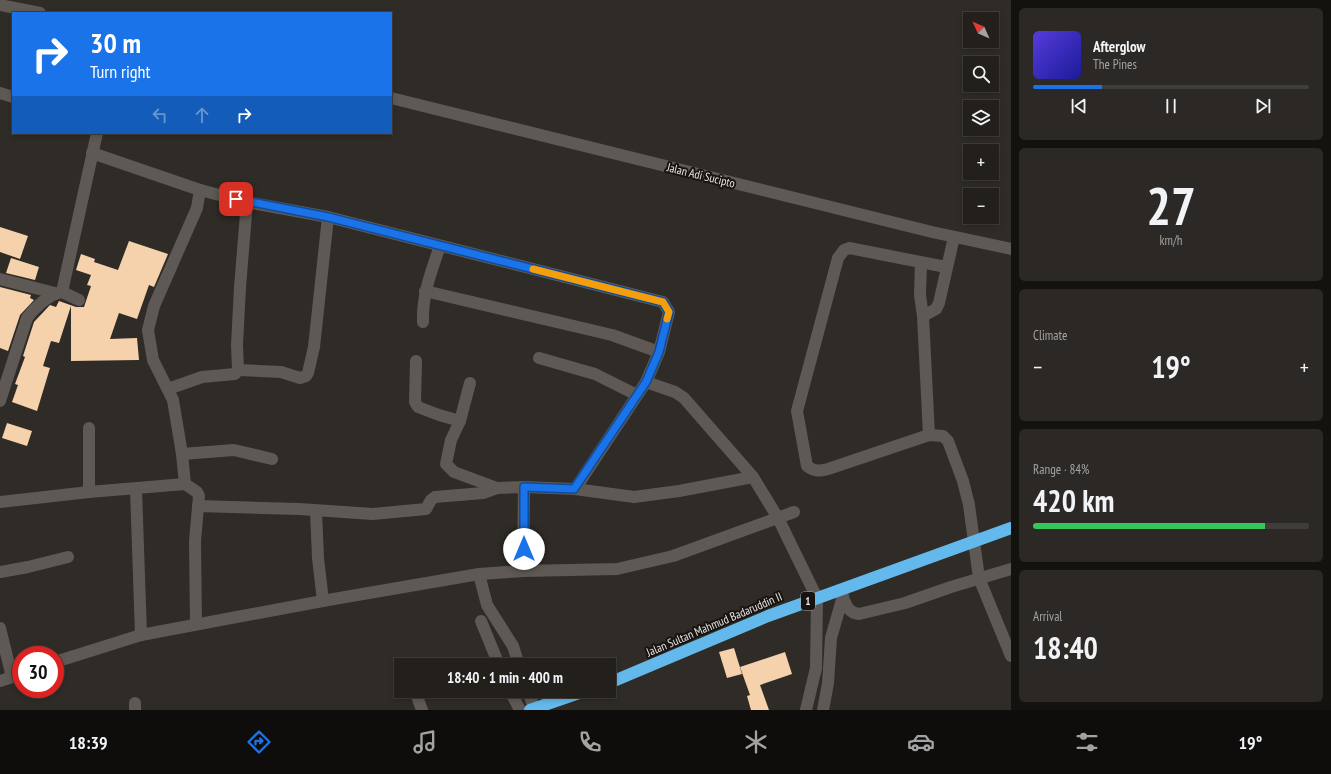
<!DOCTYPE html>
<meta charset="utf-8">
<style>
:root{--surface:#23201c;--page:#2b2825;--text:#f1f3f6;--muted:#a3a3a3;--line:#403e3b;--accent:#1a73e8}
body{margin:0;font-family:"PT Sans Narrow",sans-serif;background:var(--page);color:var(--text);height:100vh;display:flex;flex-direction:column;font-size:15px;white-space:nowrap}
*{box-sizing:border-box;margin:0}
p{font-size:13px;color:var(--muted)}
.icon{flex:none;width:22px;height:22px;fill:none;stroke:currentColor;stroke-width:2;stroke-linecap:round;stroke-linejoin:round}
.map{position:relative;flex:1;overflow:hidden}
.details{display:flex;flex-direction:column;gap:8px;padding:8px;background:#13120f;width:320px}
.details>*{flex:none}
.guide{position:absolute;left:12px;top:12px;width:380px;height:122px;border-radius:0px;box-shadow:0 2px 6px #0003,0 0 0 1px var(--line);background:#1a73e8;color:#fff;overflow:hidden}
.needle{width:26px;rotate:315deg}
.controls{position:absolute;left:963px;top:12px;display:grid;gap:8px}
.controls a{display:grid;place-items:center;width:36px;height:36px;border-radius:0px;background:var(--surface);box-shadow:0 2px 6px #0003,0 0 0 1px var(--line);font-size:20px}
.speed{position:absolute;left:12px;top:646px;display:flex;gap:8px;font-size:20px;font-weight:700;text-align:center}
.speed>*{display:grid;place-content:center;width:52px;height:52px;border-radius:50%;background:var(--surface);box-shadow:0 2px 6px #0003,0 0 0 1px var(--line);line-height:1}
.speed .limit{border:6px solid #d22;background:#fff;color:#111}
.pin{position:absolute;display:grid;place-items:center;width:34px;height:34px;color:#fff;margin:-17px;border-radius:8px;box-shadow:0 2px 6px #0006}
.me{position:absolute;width:44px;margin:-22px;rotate:0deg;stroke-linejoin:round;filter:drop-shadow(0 0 3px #0008)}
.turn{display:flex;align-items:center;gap:14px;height:84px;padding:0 12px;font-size:18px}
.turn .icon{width:52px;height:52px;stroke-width:2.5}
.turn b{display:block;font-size:28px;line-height:34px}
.lanes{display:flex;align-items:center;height:38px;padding:0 12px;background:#0003;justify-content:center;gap:20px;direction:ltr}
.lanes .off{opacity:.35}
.big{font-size:30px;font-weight:800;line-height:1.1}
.details .card{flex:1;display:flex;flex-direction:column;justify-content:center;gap:6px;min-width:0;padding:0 14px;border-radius:6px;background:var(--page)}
.details .dial{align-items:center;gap:0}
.dial b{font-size:52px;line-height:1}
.song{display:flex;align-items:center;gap:12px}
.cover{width:48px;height:48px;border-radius:6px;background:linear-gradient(135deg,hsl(250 70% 55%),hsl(240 70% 35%))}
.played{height:4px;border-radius:2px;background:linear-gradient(90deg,var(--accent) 25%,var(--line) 25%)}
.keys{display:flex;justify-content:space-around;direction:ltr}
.heat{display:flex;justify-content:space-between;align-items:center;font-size:22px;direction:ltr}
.charge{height:6px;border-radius:3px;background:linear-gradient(90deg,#34c759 84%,var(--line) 0)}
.trip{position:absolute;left:394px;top:658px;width:222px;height:40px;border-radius:0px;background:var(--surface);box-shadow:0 2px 6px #0003,0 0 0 1px var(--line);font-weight:800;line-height:40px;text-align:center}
.tabs{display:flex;height:64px;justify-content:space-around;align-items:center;background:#0e0d0b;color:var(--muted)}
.tabs .icon{width:28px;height:28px}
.tabs .selected{color:var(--accent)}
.tabs b{font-size:18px;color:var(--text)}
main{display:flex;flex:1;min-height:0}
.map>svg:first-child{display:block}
</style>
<main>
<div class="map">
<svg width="1011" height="710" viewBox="0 0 1011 710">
<rect width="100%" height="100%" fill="#2f2b26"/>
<!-- building -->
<g fill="#f5d1ac">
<path d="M 0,227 L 28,236 L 20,259 L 0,252 Z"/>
<path d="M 129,241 L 168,254 L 154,287 L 149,285 L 137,319 L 119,313 L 110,339 L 137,338 L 139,360 L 71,361 L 71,306 L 59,343 L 51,341 L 43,366 L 50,368 L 37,411 L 12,402 L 18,385 L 15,384 L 25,357 L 23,356 L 34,322 L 50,305 L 56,307 L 59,301 L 76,307 L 84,307 L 91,286 L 87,285 L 91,275 L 76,270 L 81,254 L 95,259 L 94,262 L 118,270 Z"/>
<path d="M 11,258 L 39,267 L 35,280 L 6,273 Z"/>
<path d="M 0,287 L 31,295 L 30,298 L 34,300 L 20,315 L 8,351 L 0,348 Z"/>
<path d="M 7,423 L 32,431 L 27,446 L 2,438 Z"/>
<path d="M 734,648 L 742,674 L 727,678 L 719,652 Z"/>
<path d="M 785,652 L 792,674 L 760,685 L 769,710 L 751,710 L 747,696 L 750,695 L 740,667 Z"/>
</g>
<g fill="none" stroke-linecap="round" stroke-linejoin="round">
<!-- minor -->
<g stroke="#5e5954" stroke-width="12">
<path d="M 0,5 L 40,13"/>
<path d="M 0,93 L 13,97"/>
<path d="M 391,98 L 932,232 L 1011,249"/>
<path d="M 92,153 L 200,190 L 197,208 L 154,306 L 148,330 L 153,360 L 173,400 L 182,454 L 185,484"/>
<path d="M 200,190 L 247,202 L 328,217 L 663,302 L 669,312 L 659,352 L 646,382 L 675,392 L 684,398 L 753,477 L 778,518 L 817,598 L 816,668 L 806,710"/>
<path d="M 921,263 L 920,295 L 923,316"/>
<path d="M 946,267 L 849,248 L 844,250 L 838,258 L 797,411 L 807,466 C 815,472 819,471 828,469 L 929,435 L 923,316 L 936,309 L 939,303 L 954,237"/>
<path d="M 0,279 L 55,293"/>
<path d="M 425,291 L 612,335 L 659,352"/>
<path d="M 62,292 L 79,300"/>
<path d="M 423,322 C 422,295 431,272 440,246"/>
<path d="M 539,358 L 595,374 L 637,395"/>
<path d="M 416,361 L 415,402 L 418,407 L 439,415 L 460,421 L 451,440 L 446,464 L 454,472 L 497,488"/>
<path d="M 238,370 L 281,372 L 300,378 L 306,376 L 308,373 L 314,347 L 328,217"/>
<path d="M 168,389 L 202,377 L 235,374 L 238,370 L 237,345 L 240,287 L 247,202"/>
<path d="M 0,401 L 27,318 C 35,307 48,295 62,292 L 97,133"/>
<path d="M 460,421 L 470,383"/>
<path d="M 929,435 L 943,436 L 948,441 L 963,481 L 969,505 L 979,578 L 1011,656"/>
<path d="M 182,454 L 234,450 L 272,459"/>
<path d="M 524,487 L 575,489 L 634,497 L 679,491 L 753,477"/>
<path d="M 136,489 L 141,635"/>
<path d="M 575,489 L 646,382"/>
<path d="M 89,492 L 89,428"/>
<path d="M 0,502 L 89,492 L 185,484 L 197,492 L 199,496 L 195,541 L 196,624"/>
<path d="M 198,506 L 299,509 L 373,514 L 426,509 L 431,500 L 435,497 L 483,493 L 497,488 L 524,487 L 523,571"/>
<path d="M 316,511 L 318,558 L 323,601"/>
<path d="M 0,572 L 28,567 L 68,557"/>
<path d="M 479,574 L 487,605 L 513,646 L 519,665"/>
<path d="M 843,597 C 846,606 849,613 859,614 L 905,603 L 951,587 L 1011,569"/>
<path d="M 481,621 L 499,665"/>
<path d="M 0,628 L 12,677"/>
<path d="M 55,662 L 141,635 L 328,600 L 479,574 L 523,571 L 617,569 L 673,556 L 794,512"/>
<path d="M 0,681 L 21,674"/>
<path d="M 415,691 L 422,710"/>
<path d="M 510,691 L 520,710"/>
<path d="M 528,691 L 534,708"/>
<path d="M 135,703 L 135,710"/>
<path d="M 823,710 L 828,683 L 831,638 L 843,596"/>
</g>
<!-- highway -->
<g stroke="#64b9ec" stroke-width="12">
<path d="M 609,683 L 768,616 L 1011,528"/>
<path d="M 530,710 L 585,691"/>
</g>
</g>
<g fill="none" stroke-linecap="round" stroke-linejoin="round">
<!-- route casing -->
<g stroke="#114b97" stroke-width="10">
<path id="route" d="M 236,199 L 328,217 L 663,302 L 669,312 L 659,352 L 646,382 L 574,489 L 524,487 L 524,549"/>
</g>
<!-- route -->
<use href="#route" stroke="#1a73e8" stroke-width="7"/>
<!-- slow -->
<path stroke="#f59e0b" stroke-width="7" d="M 533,269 L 663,302 L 669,312 L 667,319"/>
</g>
<g text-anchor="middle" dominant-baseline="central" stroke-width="4" stroke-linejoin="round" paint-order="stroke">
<!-- shield labels -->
<rect fill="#161311" stroke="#a8a5a3" stroke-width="1" x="801" y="592" width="14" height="18" rx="3"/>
<g font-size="11" font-weight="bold" fill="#e7e4e1">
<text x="808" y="601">1</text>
</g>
<!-- street labels -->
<g font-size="12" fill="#e7e4e1" stroke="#161311">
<text transform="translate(701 175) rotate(14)">Jalan Adi Sucipto</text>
<text transform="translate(714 624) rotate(-23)">Jalan Sultan Mahmud Badaruddin II</text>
</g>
</g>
</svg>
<div class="controls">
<a><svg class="needle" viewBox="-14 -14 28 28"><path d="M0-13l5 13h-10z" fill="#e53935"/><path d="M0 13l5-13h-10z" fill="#a3a3a3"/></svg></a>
<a><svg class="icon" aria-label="search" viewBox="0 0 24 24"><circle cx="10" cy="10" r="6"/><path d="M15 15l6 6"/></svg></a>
<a><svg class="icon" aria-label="layers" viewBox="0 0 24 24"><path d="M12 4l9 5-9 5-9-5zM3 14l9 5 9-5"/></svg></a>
<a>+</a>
<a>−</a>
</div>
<div class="speed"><div class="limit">30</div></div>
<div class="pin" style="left:236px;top:199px;background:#d93025"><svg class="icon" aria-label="arrive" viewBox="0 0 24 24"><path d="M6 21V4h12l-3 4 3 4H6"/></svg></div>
<svg class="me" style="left:524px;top:549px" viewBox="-20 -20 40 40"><circle r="19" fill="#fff"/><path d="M0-13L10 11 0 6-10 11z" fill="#1a73e8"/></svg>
<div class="trip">18:40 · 1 min · 400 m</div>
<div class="guide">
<div class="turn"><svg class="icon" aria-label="right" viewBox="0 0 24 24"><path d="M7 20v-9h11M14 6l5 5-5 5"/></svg><div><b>30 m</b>Turn right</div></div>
<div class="lanes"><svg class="icon off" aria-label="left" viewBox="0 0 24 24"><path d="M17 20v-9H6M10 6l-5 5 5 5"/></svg><svg class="icon off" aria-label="ahead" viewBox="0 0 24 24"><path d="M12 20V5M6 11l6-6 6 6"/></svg><svg class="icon" aria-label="right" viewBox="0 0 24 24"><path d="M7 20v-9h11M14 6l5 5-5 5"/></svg></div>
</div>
</div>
<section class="details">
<div class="card">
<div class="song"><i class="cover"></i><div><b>Afterglow</b><p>The Pines</p></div></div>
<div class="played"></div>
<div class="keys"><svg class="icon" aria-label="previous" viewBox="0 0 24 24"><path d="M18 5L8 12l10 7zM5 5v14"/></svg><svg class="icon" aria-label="pause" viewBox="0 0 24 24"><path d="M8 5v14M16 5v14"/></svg><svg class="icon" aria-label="next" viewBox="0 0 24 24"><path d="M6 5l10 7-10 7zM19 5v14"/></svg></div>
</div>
<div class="card dial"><b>27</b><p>km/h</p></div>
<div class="card"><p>Climate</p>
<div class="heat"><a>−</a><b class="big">19°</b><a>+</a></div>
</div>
<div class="card"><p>Range · 84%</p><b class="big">420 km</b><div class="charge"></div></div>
<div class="card"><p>Arrival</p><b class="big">18:40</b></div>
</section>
</main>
<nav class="tabs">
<b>18:39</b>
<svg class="icon selected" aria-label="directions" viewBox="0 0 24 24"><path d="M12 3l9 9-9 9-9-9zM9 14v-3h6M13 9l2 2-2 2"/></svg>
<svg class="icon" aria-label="music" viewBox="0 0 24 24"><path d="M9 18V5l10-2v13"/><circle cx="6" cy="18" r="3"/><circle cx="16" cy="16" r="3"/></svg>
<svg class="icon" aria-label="phone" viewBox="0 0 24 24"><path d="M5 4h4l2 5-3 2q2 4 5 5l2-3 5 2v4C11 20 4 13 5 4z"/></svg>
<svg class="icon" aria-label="climate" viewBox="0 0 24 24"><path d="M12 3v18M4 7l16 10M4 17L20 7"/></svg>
<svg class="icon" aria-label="car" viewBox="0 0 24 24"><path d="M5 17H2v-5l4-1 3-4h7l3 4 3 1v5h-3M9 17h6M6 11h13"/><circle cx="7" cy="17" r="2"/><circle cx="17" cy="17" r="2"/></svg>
<svg class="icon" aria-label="filters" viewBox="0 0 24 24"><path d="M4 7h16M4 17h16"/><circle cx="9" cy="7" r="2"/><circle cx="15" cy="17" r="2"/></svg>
<b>19°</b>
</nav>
